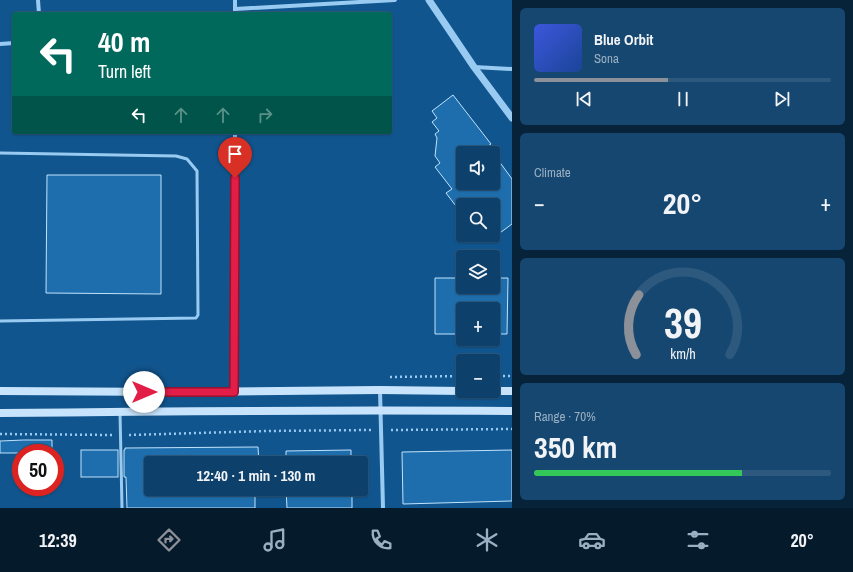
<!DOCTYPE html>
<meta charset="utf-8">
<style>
:root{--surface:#0d406a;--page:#164770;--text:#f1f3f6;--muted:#9aafc1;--line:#2d597e;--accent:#8c9099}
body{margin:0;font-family:"Archivo Narrow",sans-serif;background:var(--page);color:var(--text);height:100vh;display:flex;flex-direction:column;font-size:15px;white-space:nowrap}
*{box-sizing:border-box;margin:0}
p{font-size:13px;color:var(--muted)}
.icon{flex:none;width:22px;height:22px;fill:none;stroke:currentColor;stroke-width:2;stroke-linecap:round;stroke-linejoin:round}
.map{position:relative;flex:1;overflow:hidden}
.drawer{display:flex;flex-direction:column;gap:8px;padding:8px;background:#07233a;width:341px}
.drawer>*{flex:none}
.banner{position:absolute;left:12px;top:12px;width:380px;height:122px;border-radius:4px;box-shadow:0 1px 3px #0004,0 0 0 1px var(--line);background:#00695c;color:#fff;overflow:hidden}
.tools{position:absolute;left:456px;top:146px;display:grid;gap:8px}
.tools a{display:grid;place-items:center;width:44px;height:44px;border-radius:4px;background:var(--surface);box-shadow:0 1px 3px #0004,0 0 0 1px var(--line);font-size:20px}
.speed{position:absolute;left:12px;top:444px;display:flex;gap:8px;font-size:20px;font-weight:700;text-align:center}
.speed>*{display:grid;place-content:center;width:52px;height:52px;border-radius:50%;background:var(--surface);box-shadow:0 1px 3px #0004,0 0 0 1px var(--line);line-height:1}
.speed .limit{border:6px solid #d22;background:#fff;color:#111}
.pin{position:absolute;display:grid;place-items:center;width:34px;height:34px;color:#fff;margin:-41px -17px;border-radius:50% 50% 50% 0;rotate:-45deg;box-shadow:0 0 4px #0007}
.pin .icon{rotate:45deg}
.me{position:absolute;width:44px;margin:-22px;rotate:90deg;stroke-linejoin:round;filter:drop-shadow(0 0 3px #0008)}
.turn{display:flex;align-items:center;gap:14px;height:84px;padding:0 20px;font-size:18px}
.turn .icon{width:52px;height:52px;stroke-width:2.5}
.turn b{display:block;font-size:28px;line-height:34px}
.lanes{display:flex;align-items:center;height:38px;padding:0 20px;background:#0003;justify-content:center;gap:20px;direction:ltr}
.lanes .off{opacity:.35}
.big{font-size:30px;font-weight:800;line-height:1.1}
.drawer .widget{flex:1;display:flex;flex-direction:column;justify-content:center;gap:6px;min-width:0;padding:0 14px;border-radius:6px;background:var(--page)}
.drawer .dial{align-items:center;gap:0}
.dial svg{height:104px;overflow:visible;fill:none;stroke:var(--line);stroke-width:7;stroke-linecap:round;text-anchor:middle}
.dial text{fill:var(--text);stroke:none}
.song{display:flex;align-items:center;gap:12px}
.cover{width:48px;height:48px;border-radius:6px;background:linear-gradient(135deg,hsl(230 70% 55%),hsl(220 70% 35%))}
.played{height:4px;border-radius:2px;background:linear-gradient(90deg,var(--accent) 45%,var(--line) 45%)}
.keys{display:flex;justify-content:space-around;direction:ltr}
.heat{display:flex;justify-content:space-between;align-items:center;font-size:22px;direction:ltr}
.charge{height:6px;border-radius:3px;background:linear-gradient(90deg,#34c759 70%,var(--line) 0)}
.trip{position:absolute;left:144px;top:456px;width:224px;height:40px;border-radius:4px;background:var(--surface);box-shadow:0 1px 3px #0004,0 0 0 1px var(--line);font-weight:800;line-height:40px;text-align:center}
.menu{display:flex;height:64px;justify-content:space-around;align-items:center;background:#051a2a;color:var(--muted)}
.menu .icon{width:28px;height:28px}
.menu .selected{color:var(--accent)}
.menu b{font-size:18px;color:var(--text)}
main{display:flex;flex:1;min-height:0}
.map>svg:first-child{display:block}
</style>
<main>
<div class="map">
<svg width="512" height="508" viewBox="0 0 512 508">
<rect width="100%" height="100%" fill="#11558e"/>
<!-- building -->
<g fill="#1e6ead" stroke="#c0e3fd" fill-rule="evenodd">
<path d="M 453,95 L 491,144 L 488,146 L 512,179 L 512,224 L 493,238 L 493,205 L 463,205 L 463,207 L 459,210 L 446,193 L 452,189 L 435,167 L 440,163 L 435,156 L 437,138 L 435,134 L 439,131 L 432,122 L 437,118 L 432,111 ZM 463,153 L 493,153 L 493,183 L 463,183 Z"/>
<path d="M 47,175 L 161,175 L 161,294 L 46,293 Z"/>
<path d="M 435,278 L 463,278 L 463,287 L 493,287 L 493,278 L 508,278 L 507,334 L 493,334 L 493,309 L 463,309 L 463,334 L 435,334 Z"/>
<path d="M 24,440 L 52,440 L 52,453 L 0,453 L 0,441 Z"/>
<path d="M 258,447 L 259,463 L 151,463 L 151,492 L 255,491 L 255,508 L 127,508 L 126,477 L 124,477 L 124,450 L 125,450 L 125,448 Z"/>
<rect x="81" y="450" width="37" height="27"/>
<path d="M 351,450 L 351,463 L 286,463 L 286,451 Z"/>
<path d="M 512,450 L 512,501 L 403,504 L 402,452 Z"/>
<path d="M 286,489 L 352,489 L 352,508 L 287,508 Z"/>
</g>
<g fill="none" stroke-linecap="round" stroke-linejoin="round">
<!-- path -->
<g stroke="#99cbf2" stroke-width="2.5" stroke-dasharray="2 3" stroke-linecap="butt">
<path d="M 493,376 L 512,376"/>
<path d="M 390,377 L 463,376"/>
<path d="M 391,430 L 512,429"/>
<path d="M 0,434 L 112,435"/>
<path d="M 129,435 L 267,431 L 372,430"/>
</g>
<!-- service -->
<g stroke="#99cbf2" stroke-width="3">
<path d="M 0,153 L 176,156 L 187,159 L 197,171 L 198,315 L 196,318 L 0,321"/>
<path d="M 120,412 L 122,508"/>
</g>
<!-- minor -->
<g stroke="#99cbf2" stroke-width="4">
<path d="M 38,0 L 39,14"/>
<path d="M 235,0 L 235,14"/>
<path d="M 235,9 L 395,0"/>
<path d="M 0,44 L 14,43"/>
<path d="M 474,67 L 512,69"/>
<path d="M 380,390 L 383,508"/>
<path d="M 234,391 L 235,132"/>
</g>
<!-- tertiary -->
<path stroke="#99cbf2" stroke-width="7" d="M 429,0 L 474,67 L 512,118"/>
<!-- secondary -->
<g stroke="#c8e4fc" stroke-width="8">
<path d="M 0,391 L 176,392 L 380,390 L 463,391"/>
<path d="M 493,391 L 512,391"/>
<path d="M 0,413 C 171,411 341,410 512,411"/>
</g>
</g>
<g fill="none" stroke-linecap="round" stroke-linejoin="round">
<!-- route casing -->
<g stroke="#92132f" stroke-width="10">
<path id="route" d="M 144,392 L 234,392 L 235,178"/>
</g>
<!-- route -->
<use href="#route" stroke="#e11d48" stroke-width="7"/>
</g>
</svg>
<div class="tools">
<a><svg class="icon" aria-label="sound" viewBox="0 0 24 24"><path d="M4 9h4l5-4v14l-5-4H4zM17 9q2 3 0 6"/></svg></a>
<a><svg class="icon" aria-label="search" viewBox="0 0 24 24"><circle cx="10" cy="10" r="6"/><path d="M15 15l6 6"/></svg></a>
<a><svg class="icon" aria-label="layers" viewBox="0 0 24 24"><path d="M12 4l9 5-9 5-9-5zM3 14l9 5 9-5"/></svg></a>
<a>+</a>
<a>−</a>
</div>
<div class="speed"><div class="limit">50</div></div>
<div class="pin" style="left:235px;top:178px;background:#d93025"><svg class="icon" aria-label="arrive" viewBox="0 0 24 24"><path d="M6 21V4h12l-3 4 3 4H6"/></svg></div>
<svg class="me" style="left:144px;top:392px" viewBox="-20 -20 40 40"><circle r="19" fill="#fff"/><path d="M0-13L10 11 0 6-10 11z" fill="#e11d48"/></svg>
<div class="trip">12:40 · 1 min · 130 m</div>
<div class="banner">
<div class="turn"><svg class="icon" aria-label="left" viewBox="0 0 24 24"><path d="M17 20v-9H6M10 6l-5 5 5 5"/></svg><div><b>40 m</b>Turn left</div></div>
<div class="lanes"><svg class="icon" aria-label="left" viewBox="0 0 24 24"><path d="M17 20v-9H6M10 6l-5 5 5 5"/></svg><svg class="icon off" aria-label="ahead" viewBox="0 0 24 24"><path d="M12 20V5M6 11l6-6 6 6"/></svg><svg class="icon off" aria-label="ahead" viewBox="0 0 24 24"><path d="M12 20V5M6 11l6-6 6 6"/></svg><svg class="icon off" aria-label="right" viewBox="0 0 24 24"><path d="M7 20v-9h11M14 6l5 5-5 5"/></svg></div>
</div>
</div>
<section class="drawer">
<div class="widget">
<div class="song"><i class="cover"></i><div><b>Blue Orbit</b><p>Sona</p></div></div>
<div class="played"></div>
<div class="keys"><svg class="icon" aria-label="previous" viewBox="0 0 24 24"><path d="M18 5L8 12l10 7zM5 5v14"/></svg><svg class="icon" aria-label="pause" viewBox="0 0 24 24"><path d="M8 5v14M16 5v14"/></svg><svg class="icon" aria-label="next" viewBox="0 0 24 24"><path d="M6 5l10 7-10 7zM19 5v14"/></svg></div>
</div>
<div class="widget"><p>Climate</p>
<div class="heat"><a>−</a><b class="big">20°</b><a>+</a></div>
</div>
<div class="widget dial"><svg viewBox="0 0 100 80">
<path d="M14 69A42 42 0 1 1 86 69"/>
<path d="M14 69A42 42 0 0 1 16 23" stroke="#8c9099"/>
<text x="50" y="56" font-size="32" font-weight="700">39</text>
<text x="50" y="72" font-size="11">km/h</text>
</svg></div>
<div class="widget"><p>Range · 70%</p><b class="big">350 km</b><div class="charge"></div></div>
</section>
</main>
<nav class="menu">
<b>12:39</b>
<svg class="icon selected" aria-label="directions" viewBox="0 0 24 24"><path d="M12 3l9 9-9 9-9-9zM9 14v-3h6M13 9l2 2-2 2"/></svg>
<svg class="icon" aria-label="music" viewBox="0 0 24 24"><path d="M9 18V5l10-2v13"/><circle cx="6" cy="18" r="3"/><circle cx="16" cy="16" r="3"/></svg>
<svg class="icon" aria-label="phone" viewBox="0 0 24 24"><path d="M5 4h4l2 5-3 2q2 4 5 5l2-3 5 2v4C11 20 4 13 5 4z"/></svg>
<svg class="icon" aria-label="climate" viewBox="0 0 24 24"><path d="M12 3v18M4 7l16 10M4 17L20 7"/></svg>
<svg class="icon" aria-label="car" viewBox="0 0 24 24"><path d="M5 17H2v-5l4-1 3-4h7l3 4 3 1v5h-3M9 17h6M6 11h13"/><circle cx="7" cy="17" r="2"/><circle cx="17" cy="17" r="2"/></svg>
<svg class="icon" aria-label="filters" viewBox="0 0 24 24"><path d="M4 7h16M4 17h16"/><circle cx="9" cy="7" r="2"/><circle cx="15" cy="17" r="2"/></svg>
<b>20°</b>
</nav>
